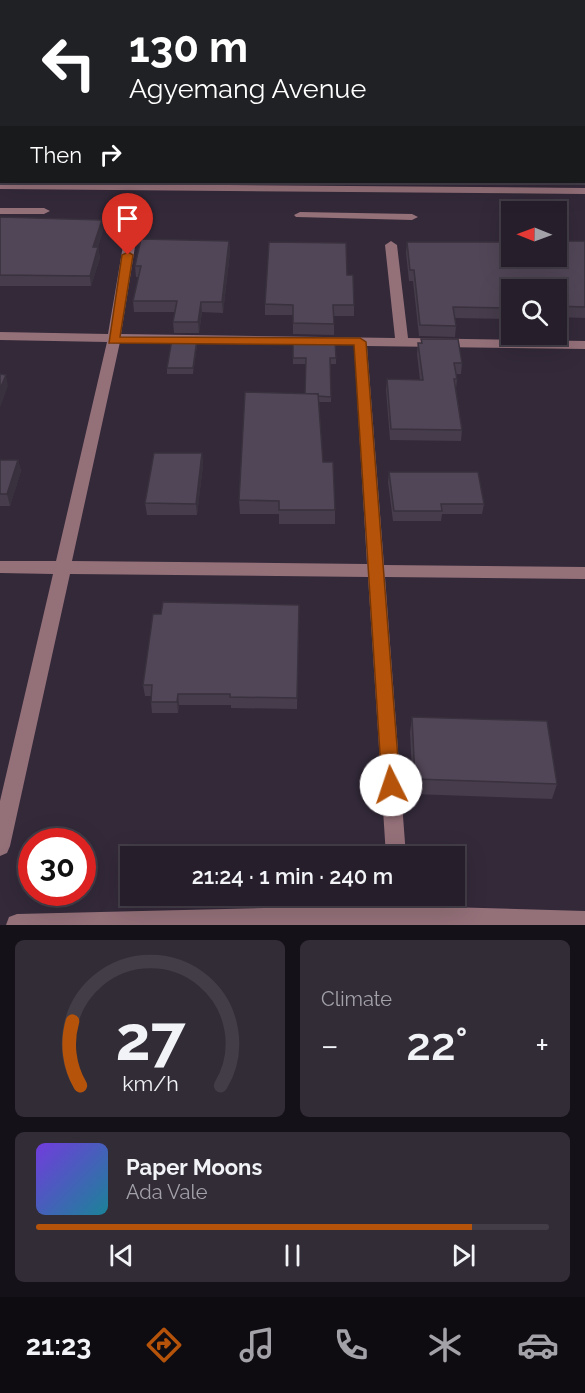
<!DOCTYPE html>
<meta charset="utf-8">
<style>
:root{--surface:#261f2b;--page:#322c37;--text:#f1f3f6;--muted:#a4a2a9;--line:#423d47;--accent:#b45309}
body{margin:0;font-family:Raleway,sans-serif;background:var(--page);color:var(--text);height:100vh;display:flex;flex-direction:column;font-size:22px;white-space:nowrap}
*{box-sizing:border-box;margin:0}
p{font-size:20px;color:var(--muted)}
.icon{flex:none;width:33px;height:33px;fill:none;stroke:currentColor;stroke-width:2;stroke-linecap:round;stroke-linejoin:round}
.map{position:relative;height:925px;overflow:hidden}
.details{display:flex;flex-direction:column;gap:15px;padding:15px;background:#151118;flex:1}
.details>*{flex:none}
.hud{position:absolute;left:0px;top:0px;width:585px;height:183px;box-shadow:0 6px 24px #0002,0 0 0 2px var(--line);background:#202124;color:#fff;overflow:hidden}
.needle{width:39px;rotate:271deg}
.fabs{position:absolute;left:501px;top:201px;display:grid;gap:12px}
.fabs a{display:grid;place-items:center;width:66px;height:66px;border-radius:0px;background:var(--surface);box-shadow:0 6px 24px #0002,0 0 0 2px var(--line);font-size:30px}
.speed{position:absolute;left:18px;top:828px;display:flex;gap:12px;font-size:30px;font-weight:700;text-align:center}
.speed>*{display:grid;place-content:center;width:78px;height:78px;border-radius:50%;background:var(--surface);box-shadow:0 6px 24px #0002,0 0 0 2px var(--line);line-height:1}
.speed .limit{border:9px solid #d22;background:#fff;color:#111}
.pin{position:absolute;display:grid;place-items:center;width:51px;height:51px;color:#fff;margin:-62px -26px;border-radius:50% 50% 50% 0;rotate:-45deg;box-shadow:0 0 6px #0007}
.pin .icon{rotate:45deg}
.me{position:absolute;width:66px;margin:-33px;rotate:356deg;stroke-linejoin:round;filter:drop-shadow(0 0 4px #0008)}
.turn{display:flex;align-items:center;gap:21px;height:126px;padding:0 30px;font-size:27px}
.turn .icon{width:78px;height:78px;stroke-width:2.5}
.turn b{display:block;font-size:42px;line-height:51px}
.then{display:flex;align-items:center;height:57px;padding:0 30px;background:#0003;gap:12px;font-size:22px}
.big{font-size:45px;font-weight:600;line-height:1.1}
.details .tile{flex:1;display:flex;flex-direction:column;justify-content:center;gap:9px;min-width:0;padding:0 21px;border-radius:9px;background:var(--page)}
.details .dial{align-items:center;gap:0}
.dial svg{height:156px;overflow:visible;fill:none;stroke:var(--line);stroke-width:7;stroke-linecap:round;text-anchor:middle}
.dial text{fill:var(--text);stroke:none}
.song{display:flex;align-items:center;gap:18px}
.cover{width:72px;height:72px;border-radius:9px;background:linear-gradient(135deg,hsl(260 70% 55%),hsl(190 70% 35%))}
.played{height:6px;border-radius:3px;background:linear-gradient(90deg,var(--accent) 85%,var(--line) 85%)}
.keys{display:flex;justify-content:space-around;direction:ltr}
.heat{display:flex;justify-content:space-between;align-items:center;font-size:33px;direction:ltr}
.details .tiles{flex:1;display:grid;gap:15px;grid-template-columns:1fr 1fr}
.tile:last-child{grid-column:span 2}
.trip{position:absolute;left:120px;top:846px;width:345px;height:60px;border-radius:0px;background:var(--surface);box-shadow:0 6px 24px #0002,0 0 0 2px var(--line);font-weight:600;line-height:60px;text-align:center}
.tabs{display:flex;height:96px;justify-content:space-around;align-items:center;background:#0f0c11;color:var(--muted)}
.tabs .icon{width:42px;height:42px}
.tabs .current{color:var(--accent)}
.tabs b{font-size:27px;color:var(--text)}
.map>svg:first-child{display:block}
</style>
<div class="map">
<svg width="585" height="925" viewBox="0 0 585 925">
<rect width="100%" height="100%" fill="#332939"/>
<g fill="none" stroke-linecap="round" stroke-linejoin="round">
<!-- minor -->
<g fill="#947079" fill-rule="evenodd">
<rect x="64" y="0" width="8" height="2"/>
<path d="M 237,0 L 245,0 L 236,2 Z"/>
<path d="M 407,0 L 415,0 L 416,2 L 408,2 Z"/>
<path d="M 0,141 L 2,141 L 0,149 Z"/>
<path d="M 0,183 L 585,188 L 585,194 L 0,189 Z"/>
<path d="M 0,208 L 44,208 L 50,211 L 44,214 L 0,214 Z"/>
<path d="M 300,212 L 412,214 L 418,217 L 412,220 L 296,217 L 294,215 Z"/>
<path d="M 131,231 L 137,234 L 121,334 L 395,338 L 385,245 L 391,241 L 397,245 L 408,338 L 585,341 L 585,349 L 367,346 L 384,565 L 585,567 L 585,579 L 385,577 L 406,856 L 386,856 L 368,577 L 70,574 L 10,846 L 7,853 L 0,856 L 0,801 L 53,574 L 0,573 L 0,561 L 56,561 L 107,342 L 0,340 L 0,332 L 108,334 L 125,234 ZM 120,342 L 354,345 L 367,564 L 72,561 Z"/>
<path d="M 388,896 L 410,896 L 410,906 L 585,911 L 585,925 L 6,925 L 9,917 L 17,914 L 389,905 Z"/>
</g>
</g>
<!-- wall -->
<g fill="#463c4b">
<path d="M 437,0 L 585,0 L 585,164 L 584,164 L 584,2 L 437,2 Z"/>
<path d="M 0,217 L 103,230 L 98,247 L 100,258 L 91,286 L 0,286 Z"/>
<path d="M 229,241 L 230,252 L 223,313 L 202,312 L 199,333 L 174,333 L 173,322 L 175,312 L 134,312 L 133,301 L 139,277 L 136,277 L 135,266 Z"/>
<path d="M 585,241 L 585,318 L 556,317 L 556,290 L 512,290 L 512,317 L 507,317 L 507,319 L 455,318 L 456,326 L 455,337 L 419,336 L 413,281 L 409,281 L 406,253 L 407,242 Z"/>
<path d="M 347,275 L 354,305 L 354,316 L 334,316 L 334,335 L 293,334 L 293,315 L 265,315 L 265,304 Z"/>
<path d="M 197,339 L 197,345 L 193,374 L 167,374 L 167,368 Z"/>
<path d="M 421,339 L 462,363 L 461,374 L 456,374 L 457,379 L 456,389 L 462,430 L 461,441 L 390,440 L 386,390 L 387,379 L 420,380 L 417,354 L 418,343 L 421,343 Z"/>
<path d="M 293,341 L 336,358 L 336,364 L 331,364 L 331,402 L 319,402 L 323,462 L 335,510 L 335,524 L 279,524 L 279,514 L 240,514 L 239,500 L 305,394 L 306,364 L 293,364 Z"/>
<path d="M 202,453 L 203,465 L 197,515 L 147,515 L 145,503 Z"/>
<path d="M 0,460 L 18,460 L 21,471 L 10,506 L 0,506 Z"/>
<path d="M 389,472 L 484,504 L 482,514 L 442,514 L 441,521 L 393,521 L 388,482 Z"/>
<path d="M 299,605 L 297,709 L 231,708 L 231,705 L 179,705 L 178,713 L 152,713 L 151,702 L 151,696 L 145,696 L 143,685 Z"/>
<path d="M 412,717 L 557,784 L 552,799 L 413,794 L 410,732 Z"/>
</g>
<!-- shaded-wall -->
<g fill="#39313d">
<path d="M 102,220 L 103,230 L 95,258 L 93,247 Z"/>
<path d="M 229,241 L 230,252 L 223,313 L 222,302 Z"/>
<path d="M 98,247 L 100,258 L 91,286 L 90,276 Z"/>
<path d="M 201,302 L 202,312 L 199,333 L 198,322 Z"/>
<path d="M 197,339 L 197,345 L 193,374 L 193,368 Z"/>
<path d="M 6,375 L 8,386 L 0,408 L 0,389 Z"/>
<path d="M 202,453 L 203,465 L 197,515 L 196,504 Z"/>
<path d="M 18,460 L 21,471 L 10,506 L 7,494 Z"/>
<path d="M 178,694 L 179,705 L 178,713 L 177,702 Z"/>
</g>
<!-- building -->
<g fill="#514657" stroke="#39313d" stroke-width="1.5">
<path d="M 97,0 L 201,0 L 201,2 L 96,2 Z"/>
<rect x="271" y="0" width="122" height="2"/>
<path d="M 441,0 L 585,0 L 585,25 L 584,26 L 584,2 L 442,2 Z"/>
<path d="M 584,26 L 585,30 L 585,66 L 584,67 L 584,74 L 585,74 L 585,154 L 584,154 Z"/>
<path d="M 0,217 L 102,220 L 93,247 L 98,247 L 90,276 L 0,275 Z"/>
<path d="M 141,239 L 229,241 L 222,302 L 201,302 L 198,322 L 173,322 L 177,301 L 133,301 L 141,266 L 135,266 Z"/>
<path d="M 556,241 L 585,241 L 585,307 L 556,306 L 556,290 L 512,290 L 512,306 L 508,306 L 508,308 L 453,307 L 456,326 L 420,325 L 414,270 L 410,270 L 407,242 L 512,242 L 512,256 L 556,256 Z"/>
<path d="M 269,242 L 346,243 L 347,275 L 353,275 L 354,305 L 333,305 L 334,324 L 293,323 L 293,305 L 265,304 Z"/>
<path d="M 172,339 L 197,339 L 193,368 L 167,368 Z"/>
<path d="M 421,339 L 458,339 L 462,363 L 454,363 L 457,379 L 454,379 L 462,430 L 391,429 L 387,379 L 423,380 L 418,343 L 422,343 Z"/>
<path d="M 293,341 L 335,341 L 336,358 L 330,358 L 331,397 L 318,396 L 318,394 L 305,394 L 306,358 L 293,358 Z"/>
<path d="M 0,374 L 6,375 L 0,389 Z"/>
<path d="M 245,392 L 318,394 L 323,462 L 333,462 L 335,510 L 279,510 L 279,501 L 239,500 Z"/>
<path d="M 154,453 L 202,453 L 196,504 L 145,503 Z"/>
<path d="M 0,460 L 18,460 L 7,494 L 0,494 Z"/>
<path d="M 389,472 L 478,472 L 484,504 L 441,504 L 442,511 L 394,511 Z"/>
<path d="M 163,602 L 299,605 L 297,698 L 230,697 L 230,694 L 178,694 L 177,702 L 151,702 L 152,685 L 143,685 L 153,614 L 161,614 Z"/>
<path d="M 412,717 L 547,721 L 557,784 L 415,779 Z"/>
</g>
<!-- route -->
<path fill="#b45309" stroke="#753606" stroke-width="1.5" d="M 128,252 L 133,255 L 120,337 L 360,338 L 366,342 L 400,785 L 398,790 L 391,793 L 385,790 L 382,785 L 354,345 L 109,343 L 122,255 Z"/>
</svg>
<div class="fabs">
<a><svg class="needle" viewBox="-14 -14 28 28"><path d="M0-13l5 13h-10z" fill="#e53935"/><path d="M0 13l5-13h-10z" fill="#a4a2a9"/></svg></a>
<a><svg class="icon" aria-label="search" viewBox="0 0 24 24"><circle cx="10" cy="10" r="6"/><path d="M15 15l6 6"/></svg></a>
</div>
<div class="speed"><div class="limit">30</div></div>
<div class="pin" style="left:128px;top:255px;background:#d93025"><svg class="icon" aria-label="arrive" viewBox="0 0 24 24"><path d="M6 21V4h12l-3 4 3 4H6"/></svg></div>
<svg class="me" style="left:391px;top:785px" viewBox="-20 -20 40 40"><circle r="19" fill="#fff"/><path d="M0-13L10 11 0 6-10 11z" fill="#b45309"/></svg>
<div class="trip">21:24 · 1 min · 240 m</div>
<div class="hud">
<div class="turn"><svg class="icon" aria-label="left" viewBox="0 0 24 24"><path d="M17 20v-9H6M10 6l-5 5 5 5"/></svg><div><b>130 m</b>Agyemang Avenue</div></div>
<div class="then">Then<svg class="icon" aria-label="right" viewBox="0 0 24 24"><path d="M7 20v-9h11M14 6l5 5-5 5"/></svg></div>
</div>
</div>
<section class="details">
<div class="tiles">
<div class="tile dial"><svg viewBox="0 0 100 80">
<path d="M14 69A42 42 0 1 1 86 69"/>
<path d="M14 69A42 42 0 0 1 10 36" stroke="#b45309"/>
<text x="50" y="56" font-size="32" font-weight="700">27</text>
<text x="50" y="72" font-size="11">km/h</text>
</svg></div>
<div class="tile"><p>Climate</p>
<div class="heat"><a>−</a><b class="big">22°</b><a>+</a></div>
</div>
<div class="tile">
<div class="song"><i class="cover"></i><div><b>Paper Moons</b><p>Ada Vale</p></div></div>
<div class="played"></div>
<div class="keys"><svg class="icon" aria-label="previous" viewBox="0 0 24 24"><path d="M18 5L8 12l10 7zM5 5v14"/></svg><svg class="icon" aria-label="pause" viewBox="0 0 24 24"><path d="M8 5v14M16 5v14"/></svg><svg class="icon" aria-label="next" viewBox="0 0 24 24"><path d="M6 5l10 7-10 7zM19 5v14"/></svg></div>
</div>
</div>
</section>
<nav class="tabs">
<b>21:23</b>
<svg class="icon current" aria-label="directions" viewBox="0 0 24 24"><path d="M12 3l9 9-9 9-9-9zM9 14v-3h6M13 9l2 2-2 2"/></svg>
<svg class="icon" aria-label="music" viewBox="0 0 24 24"><path d="M9 18V5l10-2v13"/><circle cx="6" cy="18" r="3"/><circle cx="16" cy="16" r="3"/></svg>
<svg class="icon" aria-label="phone" viewBox="0 0 24 24"><path d="M5 4h4l2 5-3 2q2 4 5 5l2-3 5 2v4C11 20 4 13 5 4z"/></svg>
<svg class="icon" aria-label="climate" viewBox="0 0 24 24"><path d="M12 3v18M4 7l16 10M4 17L20 7"/></svg>
<svg class="icon" aria-label="car" viewBox="0 0 24 24"><path d="M5 17H2v-5l4-1 3-4h7l3 4 3 1v5h-3M9 17h6M6 11h13"/><circle cx="7" cy="17" r="2"/><circle cx="17" cy="17" r="2"/></svg>
</nav>
